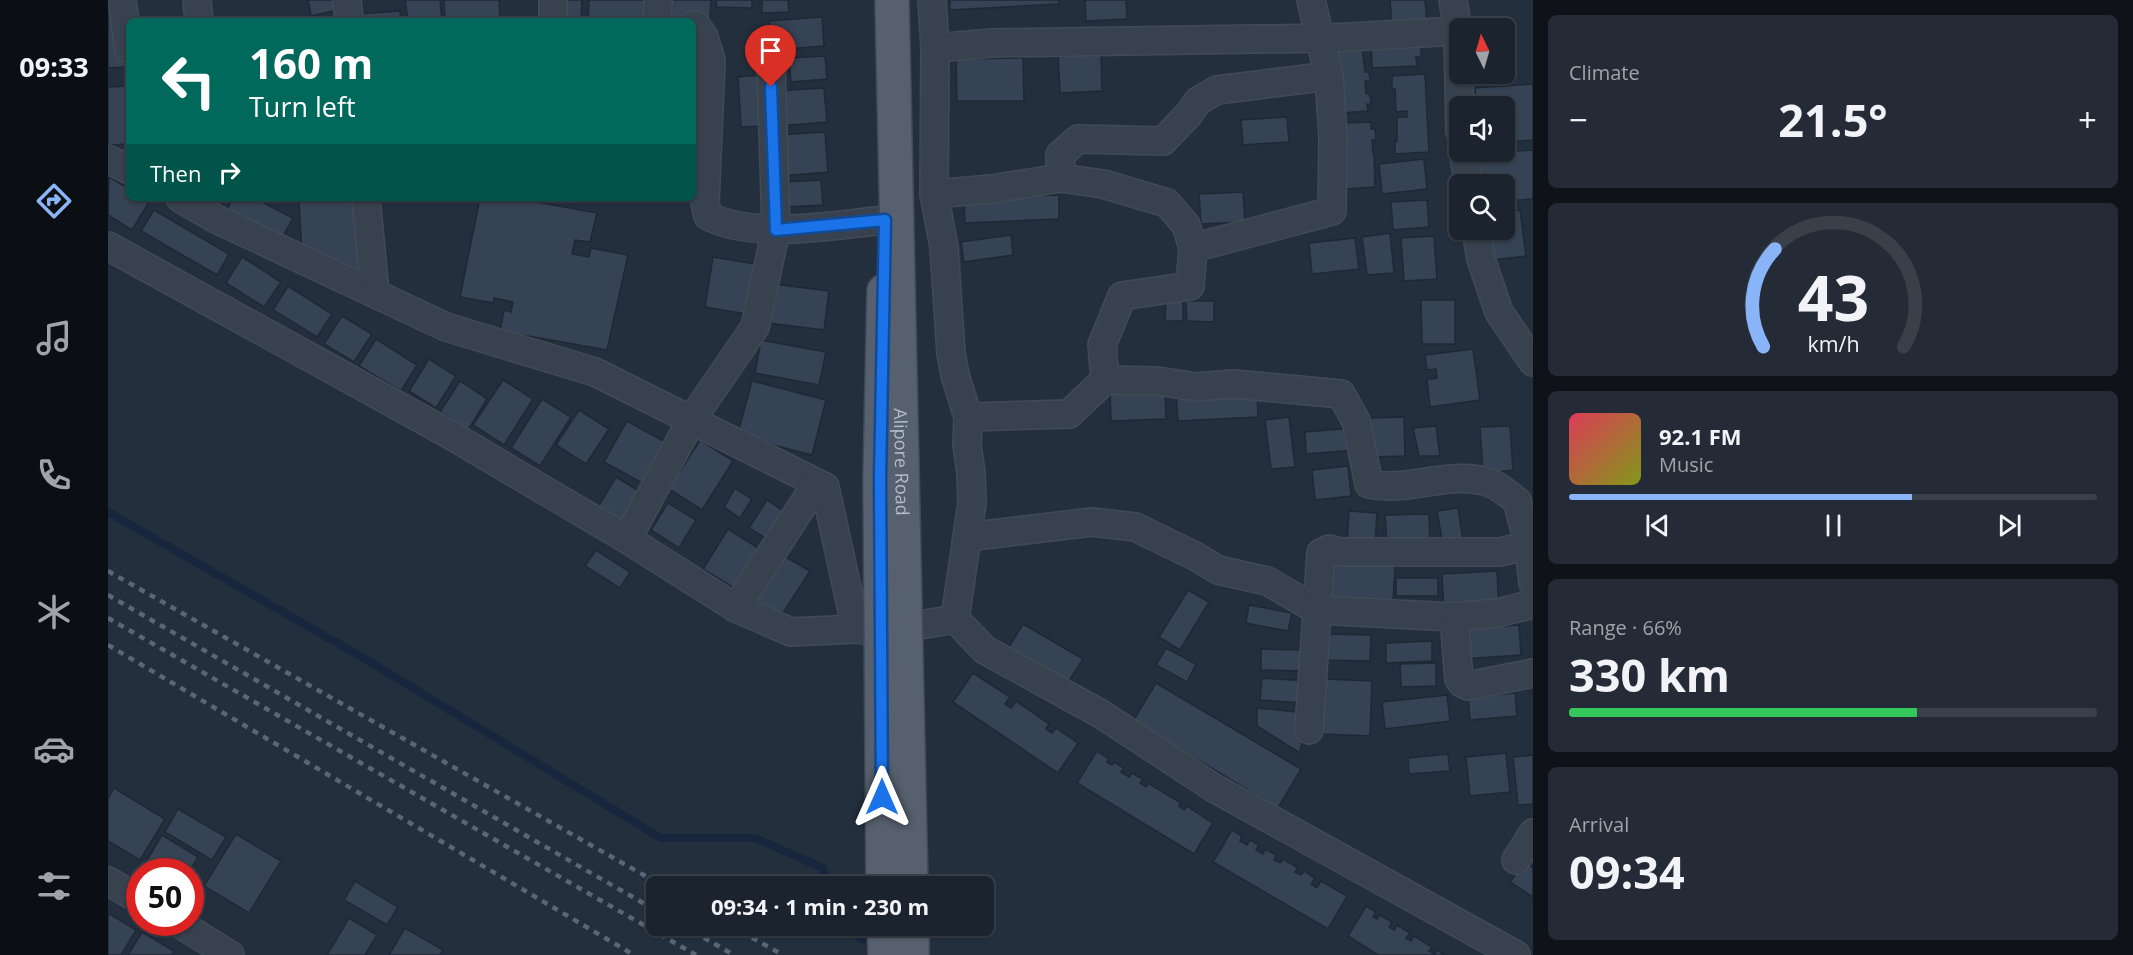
<!DOCTYPE html>
<meta charset="utf-8">
<style>
:root{--surface:#1b232e;--page:#242b36;--text:#f1f3f6;--muted:#a0a4aa;--line:#39404a;--accent:#8ab4f8}
body{margin:0;font-family:"Open Sans",sans-serif;background:var(--page);color:var(--text);height:100vh;display:flex;flex-direction:column;font-size:22px;white-space:nowrap}
*{box-sizing:border-box;margin:0}
p{font-size:20px;color:var(--muted)}
.icon{flex:none;width:33px;height:33px;fill:none;stroke:currentColor;stroke-width:2;stroke-linecap:round;stroke-linejoin:round}
.map{position:relative;flex:1;overflow:hidden}
.drawer{display:flex;flex-direction:column;gap:15px;padding:15px;background:#0f1319;width:600px}
.drawer>*{flex:none}
.guide{position:absolute;left:18px;top:18px;width:570px;height:183px;border-radius:9px;box-shadow:0 2px 4px #0004,0 0 0 2px var(--line);background:#00695c;color:#fff;overflow:hidden}
.needle{width:39px;rotate:355deg}
.tools{position:absolute;left:1341px;top:18px;display:grid;gap:12px}
.tools a{display:grid;place-items:center;width:66px;height:66px;border-radius:9px;background:var(--surface);box-shadow:0 2px 4px #0004,0 0 0 2px var(--line);font-size:30px}
.speed{position:absolute;left:18px;top:858px;display:flex;gap:12px;font-size:30px;font-weight:700;text-align:center}
.speed>*{display:grid;place-content:center;width:78px;height:78px;border-radius:50%;background:var(--surface);box-shadow:0 2px 4px #0004,0 0 0 2px var(--line);line-height:1}
.speed .limit{border:9px solid #d22;background:#fff;color:#111}
.pin{position:absolute;display:grid;place-items:center;width:51px;height:51px;color:#fff;margin:-62px -26px;border-radius:50% 50% 50% 0;rotate:-45deg;box-shadow:0 0 6px #0007}
.pin .icon{rotate:45deg}
.me{position:absolute;width:66px;margin:-33px;rotate:0deg;stroke-linejoin:round;filter:drop-shadow(0 0 4px #0008)}
.turn{display:flex;align-items:center;gap:21px;height:126px;padding:0 24px;font-size:27px}
.turn .icon{width:78px;height:78px;stroke-width:2.5}
.turn b{display:block;font-size:42px;line-height:51px}
.then{display:flex;align-items:center;height:57px;padding:0 24px;background:#0003;gap:12px;font-size:22px}
.big{font-size:45px;font-weight:700;line-height:1.1}
.drawer .card{flex:1;display:flex;flex-direction:column;justify-content:center;gap:9px;min-width:0;padding:0 21px;border-radius:9px;background:var(--page)}
.drawer .dial{align-items:center;gap:0}
.dial svg{height:156px;overflow:visible;fill:none;stroke:var(--line);stroke-width:7;stroke-linecap:round;text-anchor:middle}
.dial text{fill:var(--text);stroke:none}
.song{display:flex;align-items:center;gap:18px}
.cover{width:72px;height:72px;border-radius:9px;background:linear-gradient(135deg,hsl(350 70% 55%),hsl(70 70% 35%))}
.played{height:6px;border-radius:3px;background:linear-gradient(90deg,var(--accent) 65%,var(--line) 65%)}
.keys{display:flex;justify-content:space-around;direction:ltr}
.heat{display:flex;justify-content:space-between;align-items:center;font-size:33px;direction:ltr}
.charge{height:9px;border-radius:4px;background:linear-gradient(90deg,#34c759 66%,var(--line) 0)}
.trip{position:absolute;left:538px;top:876px;width:348px;height:60px;border-radius:9px;background:var(--surface);box-shadow:0 2px 4px #0004,0 0 0 2px var(--line);font-weight:700;line-height:60px;text-align:center}
main{display:flex;flex:1;min-height:0}
.dock{display:flex;flex-direction:column;width:108px;justify-content:space-around;align-items:center;background:#0b0e12;color:var(--muted)}
.dock .icon{width:42px;height:42px}
.dock .active{color:var(--accent)}
.dock b{font-size:27px;color:var(--text)}
.map>svg:first-child{display:block}
</style>
<main>
<nav class="dock">
<b>09:33</b>
<svg class="icon active" aria-label="directions" viewBox="0 0 24 24"><path d="M12 3l9 9-9 9-9-9zM9 14v-3h6M13 9l2 2-2 2"/></svg>
<svg class="icon" aria-label="music" viewBox="0 0 24 24"><path d="M9 18V5l10-2v13"/><circle cx="6" cy="18" r="3"/><circle cx="16" cy="16" r="3"/></svg>
<svg class="icon" aria-label="phone" viewBox="0 0 24 24"><path d="M5 4h4l2 5-3 2q2 4 5 5l2-3 5 2v4C11 20 4 13 5 4z"/></svg>
<svg class="icon" aria-label="climate" viewBox="0 0 24 24"><path d="M12 3v18M4 7l16 10M4 17L20 7"/></svg>
<svg class="icon" aria-label="car" viewBox="0 0 24 24"><path d="M5 17H2v-5l4-1 3-4h7l3 4 3 1v5h-3M9 17h6M6 11h13"/><circle cx="7" cy="17" r="2"/><circle cx="17" cy="17" r="2"/></svg>
<svg class="icon" aria-label="filters" viewBox="0 0 24 24"><path d="M4 7h16M4 17h16"/><circle cx="9" cy="7" r="2"/><circle cx="15" cy="17" r="2"/></svg>
</nav>
<div class="map">
<svg width="1425" height="955" viewBox="0 0 1425 955">
<rect width="100%" height="100%" fill="#242f3e"/>
<g fill="none" stroke-linecap="round" stroke-linejoin="round">
<!-- stream -->
<g stroke="#17263c" stroke-width="8">
<path d="M 0,512 L 252,656 L 553,838 L 647,838 L 715,868 L 720,886"/>
<path d="M 732,926 L 767,946"/>
</g>
</g>
<!-- building -->
<g fill="#364354" stroke="#1f2835" stroke-width="1.5">
<path d="M 200,0 L 228,0 L 230,10 L 203,16 Z"/>
<path d="M 297,0 L 332,0 L 334,21 L 300,21 Z"/>
<path d="M 336,0 L 391,0 L 392,18 L 337,20 Z"/>
<path d="M 448,0 L 474,0 L 473,21 L 447,21 Z"/>
<path d="M 481,0 L 546,0 L 545,21 L 480,20 Z"/>
<path d="M 563,0 L 603,0 L 602,19 L 563,18 Z"/>
<path d="M 609,0 L 644,0 L 644,8 L 608,7 Z"/>
<path d="M 654,0 L 680,0 L 681,12 L 654,13 Z"/>
<path d="M 842,0 L 951,0 L 951,4 L 842,10 Z"/>
<path d="M 977,0 L 1018,0 L 1019,19 L 978,21 Z"/>
<path d="M 1282,0 L 1317,0 L 1319,24 L 1284,26 Z"/>
<path d="M 12,7 L 18,67 L 0,68 L 0,8 Z"/>
<path d="M 292,11 L 293,21 L 252,21 L 251,14 Z"/>
<path d="M 714,17 L 716,46 L 664,50 L 661,21 Z"/>
<path d="M 1263,41 L 1313,43 L 1313,57 L 1308,57 L 1309,66 L 1264,68 Z"/>
<path d="M 1254,47 L 1257,72 L 1261,72 L 1262,81 L 1257,81 L 1258,94 L 1262,94 L 1263,104 L 1259,104 L 1260,111 L 1234,113 L 1229,49 Z"/>
<path d="M 993,52 L 994,91 L 952,93 L 950,53 Z"/>
<path d="M 717,56 L 719,79 L 683,82 L 681,58 Z"/>
<path d="M 915,58 L 916,101 L 849,101 L 848,59 Z"/>
<path d="M 1317,74 L 1321,152 L 1287,154 L 1287,141 L 1289,141 L 1289,117 L 1299,117 L 1299,111 L 1288,112 L 1287,89 L 1284,89 L 1284,76 Z"/>
<path d="M 653,75 L 655,126 L 633,127 L 630,77 Z"/>
<path d="M 1425,84 L 1425,140 L 1396,142 L 1396,106 L 1368,106 L 1367,88 Z"/>
<path d="M 21,86 L 21,144 L 0,145 L 0,87 Z"/>
<path d="M 716,88 L 719,122 L 669,126 L 667,91 Z"/>
<path d="M 1179,117 L 1181,142 L 1135,145 L 1133,120 Z"/>
<path d="M 1263,122 L 1263,129 L 1267,129 L 1268,140 L 1264,140 L 1265,153 L 1266,153 L 1267,187 L 1237,189 L 1232,123 Z"/>
<path d="M 717,132 L 720,172 L 673,176 L 670,135 Z"/>
<path d="M 1425,150 L 1425,199 L 1396,201 L 1396,184 L 1372,184 L 1370,153 Z"/>
<path d="M 1316,159 L 1319,189 L 1274,194 L 1271,164 Z"/>
<path d="M 1,177 L 21,189 L 21,198 L 35,198 L 41,202 L 24,230 L 0,215 Z"/>
<path d="M 713,180 L 715,205 L 678,207 L 676,182 Z"/>
<path d="M 1135,192 L 1137,222 L 1093,224 L 1091,194 Z"/>
<path d="M 951,195 L 951,219 L 857,223 L 856,198 Z"/>
<path d="M 125,198 L 146,198 L 185,218 L 170,245 L 116,216 Z"/>
<path d="M 250,198 L 253,279 L 194,256 L 191,201 Z"/>
<path d="M 372,198 L 406,198 L 489,213 L 482,242 L 467,240 L 464,254 L 481,257 L 483,248 L 520,255 L 499,350 L 392,331 L 396,310 L 403,312 L 405,302 L 386,298 L 385,303 L 352,297 Z"/>
<path d="M 1319,200 L 1321,227 L 1285,230 L 1283,202 Z"/>
<path d="M 46,210 L 121,254 L 109,275 L 33,231 Z"/>
<path d="M 1412,210 L 1418,256 L 1384,260 L 1381,230 L 1396,230 L 1396,212 Z"/>
<path d="M 1282,233 L 1286,273 L 1259,275 L 1254,237 Z"/>
<path d="M 903,235 L 905,255 L 856,262 L 853,242 Z"/>
<path d="M 1326,236 L 1329,279 L 1296,281 L 1293,238 Z"/>
<path d="M 1247,238 L 1251,269 L 1204,274 L 1201,243 Z"/>
<path d="M 134,257 L 173,282 L 156,307 L 118,283 Z"/>
<path d="M 605,257 L 653,265 L 644,315 L 597,307 Z"/>
<path d="M 665,284 L 721,291 L 716,330 L 660,323 Z"/>
<path d="M 180,286 L 224,314 L 209,337 L 165,310 Z"/>
<path d="M 1058,299 L 1075,299 L 1075,321 L 1057,321 Z"/>
<path d="M 1313,300 L 1347,300 L 1347,344 L 1314,344 Z"/>
<path d="M 1078,301 L 1106,301 L 1106,322 L 1079,321 Z"/>
<path d="M 234,316 L 264,334 L 246,362 L 216,344 Z"/>
<path d="M 268,339 L 309,365 L 293,391 L 251,366 Z"/>
<path d="M 653,340 L 718,352 L 711,385 L 647,373 Z"/>
<path d="M 1365,349 L 1372,400 L 1322,407 L 1319,379 L 1329,378 L 1328,369 L 1319,370 L 1317,355 Z"/>
<path d="M 321,359 L 348,376 L 328,408 L 301,391 Z"/>
<path d="M 395,380 L 425,399 L 396,445 L 365,425 Z"/>
<path d="M 352,381 L 379,399 L 360,430 L 332,412 Z"/>
<path d="M 644,381 L 718,400 L 704,455 L 629,436 Z"/>
<path d="M 1057,387 L 1058,419 L 1003,421 L 1002,389 Z"/>
<path d="M 1149,390 L 1150,417 L 1070,421 L 1068,394 Z"/>
<path d="M 434,399 L 463,417 L 432,466 L 403,448 Z"/>
<path d="M 471,410 L 501,429 L 478,464 L 448,445 Z"/>
<path d="M 1181,417 L 1187,467 L 1163,469 L 1157,420 Z"/>
<path d="M 1296,417 L 1297,456 L 1262,457 L 1261,418 Z"/>
<path d="M 519,421 L 559,443 L 536,484 L 496,462 Z"/>
<path d="M 1328,426 L 1332,456 L 1311,456 L 1305,428 Z"/>
<path d="M 1402,426 L 1405,470 L 1375,474 L 1372,427 Z"/>
<path d="M 1246,428 L 1247,450 L 1198,454 L 1197,432 Z"/>
<path d="M 592,440 L 625,461 L 594,510 L 561,489 Z"/>
<path d="M 1240,466 L 1243,496 L 1207,500 L 1204,470 Z"/>
<path d="M 508,477 L 536,494 L 517,524 L 490,507 Z"/>
<path d="M 627,488 L 644,499 L 632,518 L 616,507 Z"/>
<path d="M 659,500 L 677,512 L 659,539 L 641,528 Z"/>
<path d="M 560,503 L 588,520 L 571,548 L 543,530 Z"/>
<path d="M 1350,508 L 1356,547 L 1336,551 L 1329,511 Z"/>
<path d="M 1241,511 L 1269,513 L 1267,545 L 1239,543 Z"/>
<path d="M 1321,514 L 1322,543 L 1279,544 L 1277,515 Z"/>
<path d="M 620,529 L 655,551 L 629,590 L 595,569 Z"/>
<path d="M 488,550 L 522,572 L 512,588 L 477,566 Z"/>
<path d="M 669,552 L 702,571 L 673,616 L 641,596 Z"/>
<path d="M 1221,564 L 1287,566 L 1285,601 L 1220,599 Z"/>
<path d="M 1389,571 L 1391,608 L 1336,611 L 1334,574 Z"/>
<rect x="1288" y="578" width="42" height="18"/>
<path d="M 1080,590 L 1101,602 L 1072,650 L 1051,637 Z"/>
<path d="M 1141,605 L 1184,613 L 1180,631 L 1138,623 Z"/>
<path d="M 915,624 L 975,659 L 957,687 L 898,652 Z"/>
<path d="M 1411,625 L 1413,655 L 1355,659 L 1354,629 Z"/>
<path d="M 1217,634 L 1263,635 L 1262,661 L 1216,660 Z"/>
<path d="M 1324,641 L 1324,661 L 1278,663 L 1278,643 Z"/>
<path d="M 1058,648 L 1088,664 L 1079,682 L 1048,665 Z"/>
<path d="M 1153,649 L 1195,650 L 1195,671 L 1153,670 Z"/>
<path d="M 1328,663 L 1328,686 L 1293,687 L 1292,664 Z"/>
<path d="M 865,673 L 902,697 L 897,704 L 903,708 L 908,701 L 941,724 L 938,729 L 944,733 L 948,728 L 970,743 L 950,773 L 845,702 Z"/>
<path d="M 1154,678 L 1198,681 L 1197,703 L 1152,700 Z"/>
<path d="M 1215,679 L 1264,681 L 1262,736 L 1213,734 Z"/>
<path d="M 1048,683 L 1193,769 L 1170,808 L 1025,721 Z"/>
<path d="M 1407,693 L 1409,716 L 1362,720 L 1360,697 Z"/>
<path d="M 1339,695 L 1342,721 L 1277,729 L 1274,702 Z"/>
<path d="M 1149,708 L 1199,713 L 1192,753 L 1149,726 Z"/>
<path d="M 989,751 L 1001,759 L 999,762 L 1004,765 L 1006,762 L 1016,768 L 1013,772 L 1021,777 L 1024,773 L 1035,779 L 1032,783 L 1038,787 L 1040,783 L 1073,803 L 1071,806 L 1076,810 L 1079,806 L 1105,823 L 1086,854 L 969,783 Z"/>
<path d="M 1398,753 L 1402,792 L 1362,796 L 1358,757 Z"/>
<path d="M 1340,754 L 1342,771 L 1301,774 L 1300,758 Z"/>
<path d="M 1425,755 L 1425,804 L 1410,805 L 1405,757 Z"/>
<path d="M 6,788 L 57,819 L 32,860 L 0,841 L 0,799 Z"/>
<path d="M 70,809 L 118,837 L 104,860 L 57,832 Z"/>
<path d="M 1124,830 L 1134,836 L 1132,841 L 1139,845 L 1142,840 L 1151,845 L 1148,850 L 1155,854 L 1157,849 L 1168,855 L 1166,860 L 1172,863 L 1175,859 L 1190,868 L 1187,872 L 1193,875 L 1196,871 L 1207,878 L 1203,884 L 1209,888 L 1213,881 L 1239,896 L 1220,929 L 1105,862 Z"/>
<path d="M 128,834 L 173,861 L 141,913 L 96,886 Z"/>
<path d="M 54,835 L 90,857 L 81,872 L 32,872 Z"/>
<path d="M 1416,862 L 1425,868 L 1425,897 L 1402,882 Z"/>
<path d="M 247,881 L 290,907 L 279,925 L 236,900 Z"/>
<path d="M 1258,906 L 1268,912 L 1265,917 L 1269,919 L 1272,915 L 1284,922 L 1281,927 L 1286,930 L 1289,925 L 1302,933 L 1298,938 L 1303,941 L 1306,936 L 1324,947 L 1321,951 L 1327,954 L 1329,950 L 1337,955 L 1270,955 L 1240,936 Z"/>
<path d="M 0,913 L 28,930 L 13,955 L 0,955 Z"/>
<path d="M 241,918 L 269,935 L 257,955 L 219,955 Z"/>
<path d="M 297,928 L 335,950 L 332,955 L 281,955 Z"/>
<path d="M 34,932 L 66,951 L 64,955 L 20,955 Z"/>
</g>
<g fill="none" stroke-linecap="round" stroke-linejoin="round">
<!-- minor casing -->
<g stroke="#414a57" stroke-width="30">
<g id="minor">
<path d="M 14,0 L 21,49"/>
<path d="M 89,0 L 91,21"/>
<path d="M 239,0 L 241,21"/>
<path d="M 824,0 L 827,48 L 826,194 L 836,247 L 843,353 L 847,375 L 860,417 L 859,445 L 863,473 L 864,503 L 847,619"/>
<path d="M 1345,0 L 1350,31 L 1352,131"/>
<path d="M 445,21 L 445,0"/>
<path d="M 549,21 L 550,0"/>
<path d="M 585,25 L 588,25 L 596,37 L 603,60 L 597,203 L 600,216 C 647,240 725,225 777,220"/>
<path d="M 827,48 L 884,43 L 1223,38 L 1350,31"/>
<path d="M 1355,152 L 1361,184"/>
<path d="M 0,159 L 21,170"/>
<path d="M 953,178 L 952,155 L 970,139 L 1055,141 L 1081,114 L 1090,101 L 1109,90 L 1221,76"/>
<path d="M 826,194 L 883,189 L 953,178 L 995,184 L 1059,203 L 1078,225 L 1085,248 L 1224,211 L 1225,137 L 1221,76 L 1203,0"/>
<path d="M 72,198 L 108,219 L 338,327 L 487,372 L 717,487 L 748,629"/>
<path d="M 258,198 L 267,293"/>
<path d="M 1368,230 L 1373,259 L 1391,312 L 1425,362"/>
<path d="M 0,246 L 341,434 L 519,539 L 628,608 L 683,632 L 748,629 L 771,632 L 847,619 L 877,650 L 993,714 L 1106,788 L 1408,955"/>
<path d="M 997,380 L 994,345 L 1014,296 L 1082,286 L 1085,248"/>
<path d="M 860,417 L 961,414 L 997,380 L 1049,381 L 1089,387 L 1125,384 L 1233,394 L 1248,421 L 1261,484 C 1299,493 1344,469 1382,483 C 1391,486 1401,495 1409,501 L 1421,545 L 1425,583"/>
<path d="M 859,537 L 984,522 L 1027,527 L 1087,556 L 1110,570 L 1159,581 L 1209,610 L 1346,617 L 1389,613 L 1425,604"/>
<path d="M 519,539 L 584,419 L 647,327 L 668,230 L 663,64"/>
<path d="M 628,608 L 709,483"/>
<path d="M 1346,617 L 1351,679 L 1354,683 L 1360,686 L 1425,673"/>
<path d="M 1201,730 L 1213,553 L 1221,549 L 1233,552 L 1392,552 L 1421,545 L 1425,541"/>
<path d="M 1408,860 L 1425,833"/>
<path d="M 0,881 L 32,900"/>
<path d="M 69,922 L 122,955"/>
</g>
</g>
<!-- major casing -->
<g stroke="#414a57" stroke-width="36">
<g id="major">
<path d="M 772,478 L 776,291"/>
<path d="M 776,926 L 777,955"/>
<path d="M 804,926 L 804,955"/>
</g>
</g>
<!-- minor -->
<use href="#minor" stroke="#38414e" stroke-width="27"/>
<!-- major -->
<use href="#major" stroke="#56606e" stroke-width="33"/>
<!-- rail -->
<g stroke="#5a6575" stroke-width="4.5" stroke-dasharray="6 6" stroke-linecap="butt">
<path d="M 0,571 L 555,886"/>
<path d="M 0,595 L 549,911"/>
<path d="M 0,618 L 588,955"/>
<path d="M 0,645 L 526,955"/>
<path d="M 575,926 L 626,955"/>
<path d="M 623,926 L 675,955"/>
</g>
<!-- major-bridge casing -->
<g stroke="#414a57" stroke-width="36" stroke-linecap="butt">
<g id="major-bridge">
<path id="s1" d="M 784,0 L 803,886"/>
<path d="M 772,478 L 775,886"/>
</g>
</g>
<!-- major-bridge -->
<use href="#major-bridge" stroke="#56606e" stroke-width="33"/>
</g>
<g fill="none" stroke-linecap="round" stroke-linejoin="round">
<!-- route casing -->
<g stroke="#114b97" stroke-width="15">
<path id="route" d="M 663,87 L 668,230 L 777,220 L 772,478 L 774,797"/>
</g>
<!-- route -->
<use href="#route" stroke="#1a73e8" stroke-width="10"/>
</g>
<g text-anchor="middle" dominant-baseline="central" stroke-width="6" stroke-linejoin="round" paint-order="stroke">
<!-- street labels -->
<g font-size="18" fill="#b4bcc9" stroke="#1d2633">
<text stroke="none"><textPath href="#s1" startOffset="462">Alipore Road</textPath></text>
</g>
</g>
</svg>
<div class="tools">
<a><svg class="needle" viewBox="-14 -14 28 28"><path d="M0-13l5 13h-10z" fill="#e53935"/><path d="M0 13l5-13h-10z" fill="#a0a4aa"/></svg></a>
<a><svg class="icon" aria-label="sound" viewBox="0 0 24 24"><path d="M4 9h4l5-4v14l-5-4H4zM17 9q2 3 0 6"/></svg></a>
<a><svg class="icon" aria-label="search" viewBox="0 0 24 24"><circle cx="10" cy="10" r="6"/><path d="M15 15l6 6"/></svg></a>
</div>
<div class="speed"><div class="limit">50</div></div>
<div class="pin" style="left:663px;top:87px;background:#d93025"><svg class="icon" aria-label="arrive" viewBox="0 0 24 24"><path d="M6 21V4h12l-3 4 3 4H6"/></svg></div>
<svg class="me" style="left:774px;top:797px" viewBox="-20 -20 40 40"><path d="M0-17L14 15 0 8-14 15z" fill="#1a73e8" stroke="#fff" stroke-width="4"/></svg>
<div class="trip">09:34 · 1 min · 230 m</div>
<div class="guide">
<div class="turn"><svg class="icon" aria-label="left" viewBox="0 0 24 24"><path d="M17 20v-9H6M10 6l-5 5 5 5"/></svg><div><b>160 m</b>Turn left</div></div>
<div class="then">Then<svg class="icon" aria-label="right" viewBox="0 0 24 24"><path d="M7 20v-9h11M14 6l5 5-5 5"/></svg></div>
</div>
</div>
<section class="drawer">
<div class="card"><p>Climate</p>
<div class="heat"><a>−</a><b class="big">21.5°</b><a>+</a></div>
</div>
<div class="card dial"><svg viewBox="0 0 100 80">
<path d="M14 69A42 42 0 1 1 86 69"/>
<path d="M14 69A42 42 0 0 1 20 19" stroke="#8ab4f8"/>
<text x="50" y="56" font-size="32" font-weight="700">43</text>
<text x="50" y="72" font-size="11">km/h</text>
</svg></div>
<div class="card">
<div class="song"><i class="cover"></i><div><b>92.1 FM</b><p>Music</p></div></div>
<div class="played"></div>
<div class="keys"><svg class="icon" aria-label="previous" viewBox="0 0 24 24"><path d="M18 5L8 12l10 7zM5 5v14"/></svg><svg class="icon" aria-label="pause" viewBox="0 0 24 24"><path d="M8 5v14M16 5v14"/></svg><svg class="icon" aria-label="next" viewBox="0 0 24 24"><path d="M6 5l10 7-10 7zM19 5v14"/></svg></div>
</div>
<div class="card"><p>Range · 66%</p><b class="big">330 km</b><div class="charge"></div></div>
<div class="card"><p>Arrival</p><b class="big">09:34</b></div>
</section>
</main>
